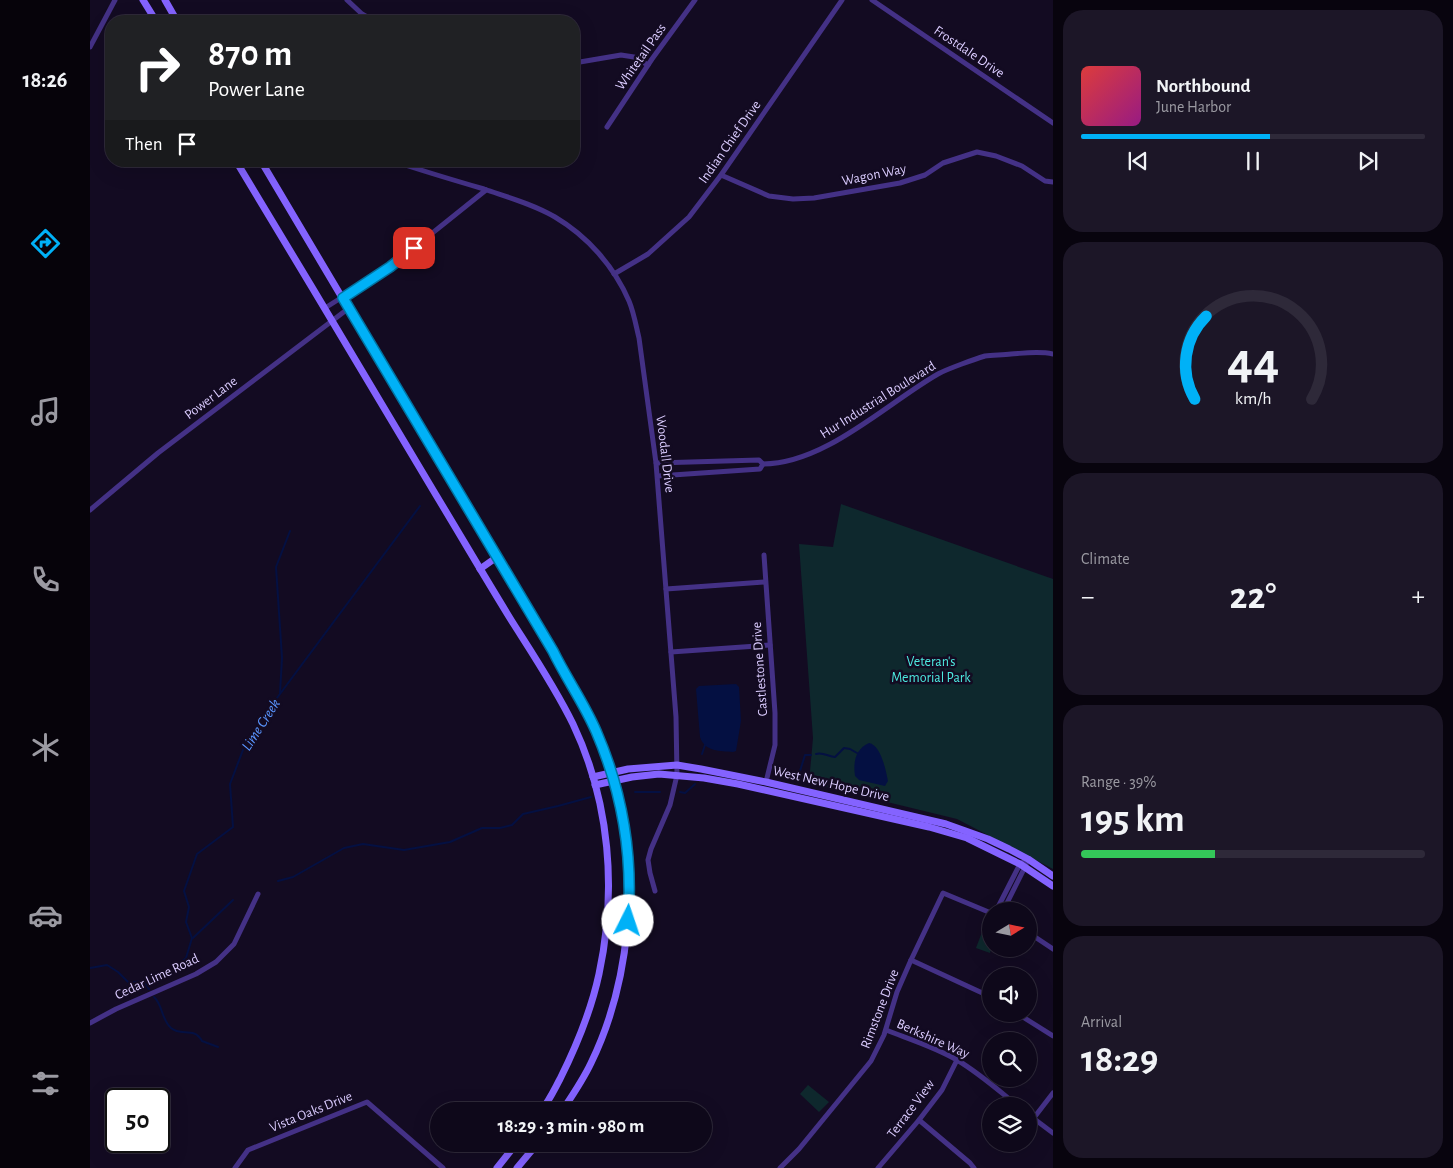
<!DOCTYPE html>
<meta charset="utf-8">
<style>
:root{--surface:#0e081a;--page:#1c1627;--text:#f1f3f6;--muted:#9b9aa2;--line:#2e2939;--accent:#00b1f7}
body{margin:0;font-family:"Alegreya Sans",sans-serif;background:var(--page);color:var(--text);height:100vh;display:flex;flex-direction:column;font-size:19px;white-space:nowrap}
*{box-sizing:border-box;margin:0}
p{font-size:16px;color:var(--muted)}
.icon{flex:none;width:28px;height:28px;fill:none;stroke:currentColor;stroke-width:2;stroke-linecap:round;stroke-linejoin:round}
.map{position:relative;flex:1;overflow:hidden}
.panel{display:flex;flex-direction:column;gap:10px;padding:10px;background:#08040e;width:400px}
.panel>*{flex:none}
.banner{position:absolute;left:15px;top:15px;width:475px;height:152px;border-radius:20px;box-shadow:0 5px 20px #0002,0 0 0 1px var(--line);background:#202124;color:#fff;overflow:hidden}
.needle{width:32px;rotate:80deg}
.fabs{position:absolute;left:892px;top:902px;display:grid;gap:10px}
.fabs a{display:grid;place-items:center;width:55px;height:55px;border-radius:50%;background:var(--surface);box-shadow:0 5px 20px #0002,0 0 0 1px var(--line);font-size:25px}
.speed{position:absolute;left:15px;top:1088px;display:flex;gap:10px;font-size:25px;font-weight:700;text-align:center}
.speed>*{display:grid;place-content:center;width:65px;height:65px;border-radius:50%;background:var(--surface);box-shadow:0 5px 20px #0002,0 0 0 1px var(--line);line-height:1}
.speed .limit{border:2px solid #111;border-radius:8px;background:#fff;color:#111}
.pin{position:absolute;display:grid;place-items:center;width:42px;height:42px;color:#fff;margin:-21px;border-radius:10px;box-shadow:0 2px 8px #0006}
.me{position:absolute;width:55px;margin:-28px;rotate:4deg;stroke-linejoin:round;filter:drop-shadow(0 0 4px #0008)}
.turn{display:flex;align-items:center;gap:18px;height:105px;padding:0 20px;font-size:22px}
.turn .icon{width:65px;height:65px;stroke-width:2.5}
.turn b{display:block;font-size:35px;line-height:42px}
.then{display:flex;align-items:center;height:48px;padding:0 20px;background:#0003;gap:10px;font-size:19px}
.big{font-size:38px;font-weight:600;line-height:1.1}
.panel .tile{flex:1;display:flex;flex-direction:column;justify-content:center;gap:8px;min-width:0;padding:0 18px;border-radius:20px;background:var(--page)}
.panel .dial{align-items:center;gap:0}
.dial svg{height:130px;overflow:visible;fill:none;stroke:var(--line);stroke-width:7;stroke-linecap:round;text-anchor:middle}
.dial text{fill:var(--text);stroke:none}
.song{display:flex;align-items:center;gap:15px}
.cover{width:60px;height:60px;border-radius:8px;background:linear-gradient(135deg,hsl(0 70% 55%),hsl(310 70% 35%))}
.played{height:5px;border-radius:2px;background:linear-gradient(90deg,var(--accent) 55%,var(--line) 55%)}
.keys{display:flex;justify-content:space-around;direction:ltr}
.heat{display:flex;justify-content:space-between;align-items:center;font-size:28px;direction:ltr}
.charge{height:8px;border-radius:4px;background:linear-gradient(90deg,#34c759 39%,var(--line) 0)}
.trip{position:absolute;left:340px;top:1102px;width:282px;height:50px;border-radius:25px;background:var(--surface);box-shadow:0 5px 20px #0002,0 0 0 1px var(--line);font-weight:600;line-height:50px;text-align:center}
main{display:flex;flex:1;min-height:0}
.dock{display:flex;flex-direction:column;width:90px;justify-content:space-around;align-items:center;background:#06030a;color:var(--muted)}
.dock .icon{width:35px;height:35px}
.dock .current{color:var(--accent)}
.dock b{font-size:22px;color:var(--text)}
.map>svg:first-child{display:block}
</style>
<main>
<nav class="dock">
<b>18:26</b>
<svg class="icon current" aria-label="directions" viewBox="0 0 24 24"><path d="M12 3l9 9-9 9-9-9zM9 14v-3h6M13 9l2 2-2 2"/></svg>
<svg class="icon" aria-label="music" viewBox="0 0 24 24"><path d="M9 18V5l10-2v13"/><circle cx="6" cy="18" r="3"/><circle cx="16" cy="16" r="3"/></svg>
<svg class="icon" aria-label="phone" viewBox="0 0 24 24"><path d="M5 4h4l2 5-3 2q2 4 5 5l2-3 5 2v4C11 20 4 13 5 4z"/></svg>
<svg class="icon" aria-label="climate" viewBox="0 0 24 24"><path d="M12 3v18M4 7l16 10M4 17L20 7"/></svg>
<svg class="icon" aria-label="car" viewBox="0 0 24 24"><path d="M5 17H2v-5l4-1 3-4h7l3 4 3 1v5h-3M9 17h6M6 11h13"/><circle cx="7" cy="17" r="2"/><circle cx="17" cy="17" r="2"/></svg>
<svg class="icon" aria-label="filters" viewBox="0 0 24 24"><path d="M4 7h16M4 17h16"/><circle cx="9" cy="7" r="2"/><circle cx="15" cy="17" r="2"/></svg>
</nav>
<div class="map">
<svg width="963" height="1168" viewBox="0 0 963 1168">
<rect width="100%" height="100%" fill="#130b22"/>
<!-- green -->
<g fill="#0e282d">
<path d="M 751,504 L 963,579 L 963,869 L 867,819 L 719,783 L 723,738 L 709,544 L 743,547 Z"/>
<path d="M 897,919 L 901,920 L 901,949 L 900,953 L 886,948 Z"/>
<path d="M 718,1085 L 739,1102 L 729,1112 L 710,1094 Z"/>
</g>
<!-- water -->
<g fill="#041042">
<path d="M 646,684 L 649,687 L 651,721 L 646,751 L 643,752 C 630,751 615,752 610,737 L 606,689 L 609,686 Z"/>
<path d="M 779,743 C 791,745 796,771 798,781 L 795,786 L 769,780 L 765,776 C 763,763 765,749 779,743 Z"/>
</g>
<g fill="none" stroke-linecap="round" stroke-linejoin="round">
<!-- stream -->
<g stroke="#041042" stroke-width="2">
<path d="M 190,693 L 192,658 L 186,567 L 200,531"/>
<path d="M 612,754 L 615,745"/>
<path d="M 726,754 C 732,752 738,756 745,757 L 754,748 L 760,749 L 767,753"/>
<path d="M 710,771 L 715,755 L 721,755"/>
<path d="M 545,792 L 570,792"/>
<path d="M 590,792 L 595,793 L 605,784"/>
<path d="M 188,881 L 203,877 L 254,848 L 273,844 L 314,850 L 360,842 L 392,828 L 410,828 L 422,825 L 433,814 L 468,806 L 501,797"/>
<path d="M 103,938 L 143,900"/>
<path d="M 0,968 L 17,965 L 28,972 L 39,983 L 58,980"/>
<path d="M 66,978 L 75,977 L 96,958 L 102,938 L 96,922 L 99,907 L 94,891 L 107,854 L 143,827 L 140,784 L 156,742 L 181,706 L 330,506"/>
<path d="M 53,981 L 59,989"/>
<path d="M 64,997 C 73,1005 71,1019 81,1028 C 91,1037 104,1026 112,1041 L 128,1047"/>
</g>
<!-- street -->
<g stroke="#443186" stroke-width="5">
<path d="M 257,0 L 272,14 L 284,21"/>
<path d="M 782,0 L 963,123"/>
<path d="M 0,47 L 25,0"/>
<path d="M 484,63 L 531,55 L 544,57 L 558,65"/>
<path d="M 517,127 L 562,59 L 605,0"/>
<path d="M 303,161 C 333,171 363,180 394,189 C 417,197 443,204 465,217 C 497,236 524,266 539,301 C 544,313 546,326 549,338 L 566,463 L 586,717 L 587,775 L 580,805 L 561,849 L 558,860 L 560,873 L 565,891"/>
<path d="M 631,175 L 679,196 L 703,199 L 724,198 L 810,183 L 835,175 L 853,163 L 887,152 L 906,156 L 932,166 L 955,181 L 963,182"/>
<path d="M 524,274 L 558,254 L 599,217 L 631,175 L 752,0"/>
<path d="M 235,308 L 300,267 L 396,190"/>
<path d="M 566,463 L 669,460 L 673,464 C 735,464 797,403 848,374 C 857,369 885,359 895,356 C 903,355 913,355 921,354 C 936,353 949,351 963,354"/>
<path d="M 568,476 L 670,469 L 673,464"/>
<path d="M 0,510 L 68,453 L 259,308"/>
<path d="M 674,555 L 685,713 L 685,745 L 676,782"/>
<path d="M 576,589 L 675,582"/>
<path d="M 581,652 L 680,645"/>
<path d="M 906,911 L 930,864 L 938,859"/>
<path d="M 913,911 L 936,865"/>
<path d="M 939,933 L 963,949"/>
<path d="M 821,960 L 901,997"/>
<path d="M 928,1014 L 963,1036"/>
<path d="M 0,1023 L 26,1009 L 106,974 L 126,962 L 144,944 L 168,894"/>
<path d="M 796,1030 C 819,1039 845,1047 867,1060 C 889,1073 908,1090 928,1106"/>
<path d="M 939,1115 L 963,1133"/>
<path d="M 943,1119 L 963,1093"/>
<path d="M 829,1120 L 880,1163 L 884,1168"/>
<path d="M 145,1168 L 158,1150 L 277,1102 L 353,1168"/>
<path d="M 690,1168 L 709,1149 L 781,1061 L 794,1035 L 807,992 L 821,960 L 853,893 L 901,913"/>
<path d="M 788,1168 L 829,1120 L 852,1090 L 867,1060"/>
</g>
<!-- secondary -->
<g stroke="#8463ff" stroke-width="7">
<path d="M 53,0 L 66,21"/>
<path d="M 75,0 L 87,21"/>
<path d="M 146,161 C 213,272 280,384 346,495 C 372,538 397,581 423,623 C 444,656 466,689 483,724 C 520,802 527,890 509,974 C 501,1011 487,1045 470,1079 C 464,1090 459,1101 451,1111"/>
<path d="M 171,161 L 486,692 C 503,725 519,758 528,793 C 549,879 540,983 501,1063 C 493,1080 482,1096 472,1111"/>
<path d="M 390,569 L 407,557"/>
<path d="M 503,777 L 538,769 L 587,765 L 611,769 L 676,782 L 856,824 L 898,839 L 919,849 L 938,859 L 963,876"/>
<path d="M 505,785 L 542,777 L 569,774 L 614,778 L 648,784 L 839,827 L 877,838 L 930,864 L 963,886"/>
<path d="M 407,1168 L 426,1144"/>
<path d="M 427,1168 L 447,1144"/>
</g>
</g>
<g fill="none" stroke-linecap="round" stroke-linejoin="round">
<!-- route casing -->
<g stroke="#0073a1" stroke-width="12">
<path id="route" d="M 324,248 L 300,267 L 253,298 L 463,651 C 476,678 494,703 506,731 C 532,791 543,856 538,921"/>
</g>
<!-- route -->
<use href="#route" stroke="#00b1f7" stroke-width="9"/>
</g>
<g text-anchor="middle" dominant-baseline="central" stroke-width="5" stroke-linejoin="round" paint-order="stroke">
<!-- street labels -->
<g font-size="14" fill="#dbccff" stroke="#130b22">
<text transform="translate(879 52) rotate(34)">Frostdale Drive</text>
<text transform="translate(551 57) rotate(-55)">Whitetail Pass</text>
<text transform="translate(640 142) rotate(-55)">Indian Chief Drive</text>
<text transform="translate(784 175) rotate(-11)">Wagon Way</text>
<text transform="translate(121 398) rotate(-37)">Power Lane</text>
<text transform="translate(788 400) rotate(-32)">Hur Industrial Boulevard</text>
<text transform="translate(575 454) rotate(83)">Woodall Drive</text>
<text transform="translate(670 669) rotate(-94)">Castlestone Drive</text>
<text transform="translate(741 784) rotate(13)">West New Hope Drive</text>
<text transform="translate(67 977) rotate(-25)">Cedar Lime Road</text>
<text transform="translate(790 1009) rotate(-69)">Rimstone Drive</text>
<text transform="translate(843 1039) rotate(24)">Berkshire Way</text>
<text transform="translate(821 1109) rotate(-53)">Terrace View</text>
<text transform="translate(221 1112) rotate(-22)">Vista Oaks Drive</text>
</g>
<!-- park labels -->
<g font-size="14" fill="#4deae0" stroke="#130b22">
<text x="841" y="662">Veteran's<tspan x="841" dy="16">Memorial Park</tspan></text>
</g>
<!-- water labels -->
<g font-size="15" font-style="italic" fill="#5a95ff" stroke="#130b22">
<text transform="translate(171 725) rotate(-57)">Lime Creek</text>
</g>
</g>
</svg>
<div class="fabs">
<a><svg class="needle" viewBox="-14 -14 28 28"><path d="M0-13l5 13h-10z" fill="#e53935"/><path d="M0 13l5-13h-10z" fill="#9b9aa2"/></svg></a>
<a><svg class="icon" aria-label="sound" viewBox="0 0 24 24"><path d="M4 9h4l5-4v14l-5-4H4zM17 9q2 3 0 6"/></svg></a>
<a><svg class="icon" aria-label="search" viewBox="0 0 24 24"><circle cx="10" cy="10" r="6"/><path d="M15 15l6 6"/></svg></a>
<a><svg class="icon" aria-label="layers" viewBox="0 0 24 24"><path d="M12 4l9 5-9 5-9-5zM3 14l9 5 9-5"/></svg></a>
</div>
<div class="speed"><div class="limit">50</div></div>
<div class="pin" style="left:324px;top:248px;background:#d93025"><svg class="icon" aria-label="arrive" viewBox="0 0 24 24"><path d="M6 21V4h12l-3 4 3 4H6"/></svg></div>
<svg class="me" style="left:538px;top:921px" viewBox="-20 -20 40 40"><circle r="19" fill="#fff"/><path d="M0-13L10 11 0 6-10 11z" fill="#00b1f7"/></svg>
<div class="trip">18:29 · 3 min · 980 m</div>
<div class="banner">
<div class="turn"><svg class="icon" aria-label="right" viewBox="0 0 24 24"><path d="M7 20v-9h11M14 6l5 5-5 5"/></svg><div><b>870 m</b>Power Lane</div></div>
<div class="then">Then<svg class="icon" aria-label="arrive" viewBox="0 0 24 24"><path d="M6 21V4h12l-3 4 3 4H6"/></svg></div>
</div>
</div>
<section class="panel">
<div class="tile">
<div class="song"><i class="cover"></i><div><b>Northbound</b><p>June Harbor</p></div></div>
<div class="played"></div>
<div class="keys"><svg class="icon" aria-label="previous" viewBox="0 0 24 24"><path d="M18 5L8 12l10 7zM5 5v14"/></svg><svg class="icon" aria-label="pause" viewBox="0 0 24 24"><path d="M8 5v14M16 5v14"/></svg><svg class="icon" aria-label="next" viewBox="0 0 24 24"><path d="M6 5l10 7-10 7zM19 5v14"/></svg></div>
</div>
<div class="tile dial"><svg viewBox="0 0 100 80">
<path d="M14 69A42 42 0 1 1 86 69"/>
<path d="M14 69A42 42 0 0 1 21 18" stroke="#00b1f7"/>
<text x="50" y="56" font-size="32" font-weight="700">44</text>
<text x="50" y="72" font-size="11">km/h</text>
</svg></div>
<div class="tile"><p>Climate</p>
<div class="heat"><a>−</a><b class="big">22°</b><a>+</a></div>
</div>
<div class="tile"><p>Range · 39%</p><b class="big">195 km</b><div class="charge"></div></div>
<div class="tile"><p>Arrival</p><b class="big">18:29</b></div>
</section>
</main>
